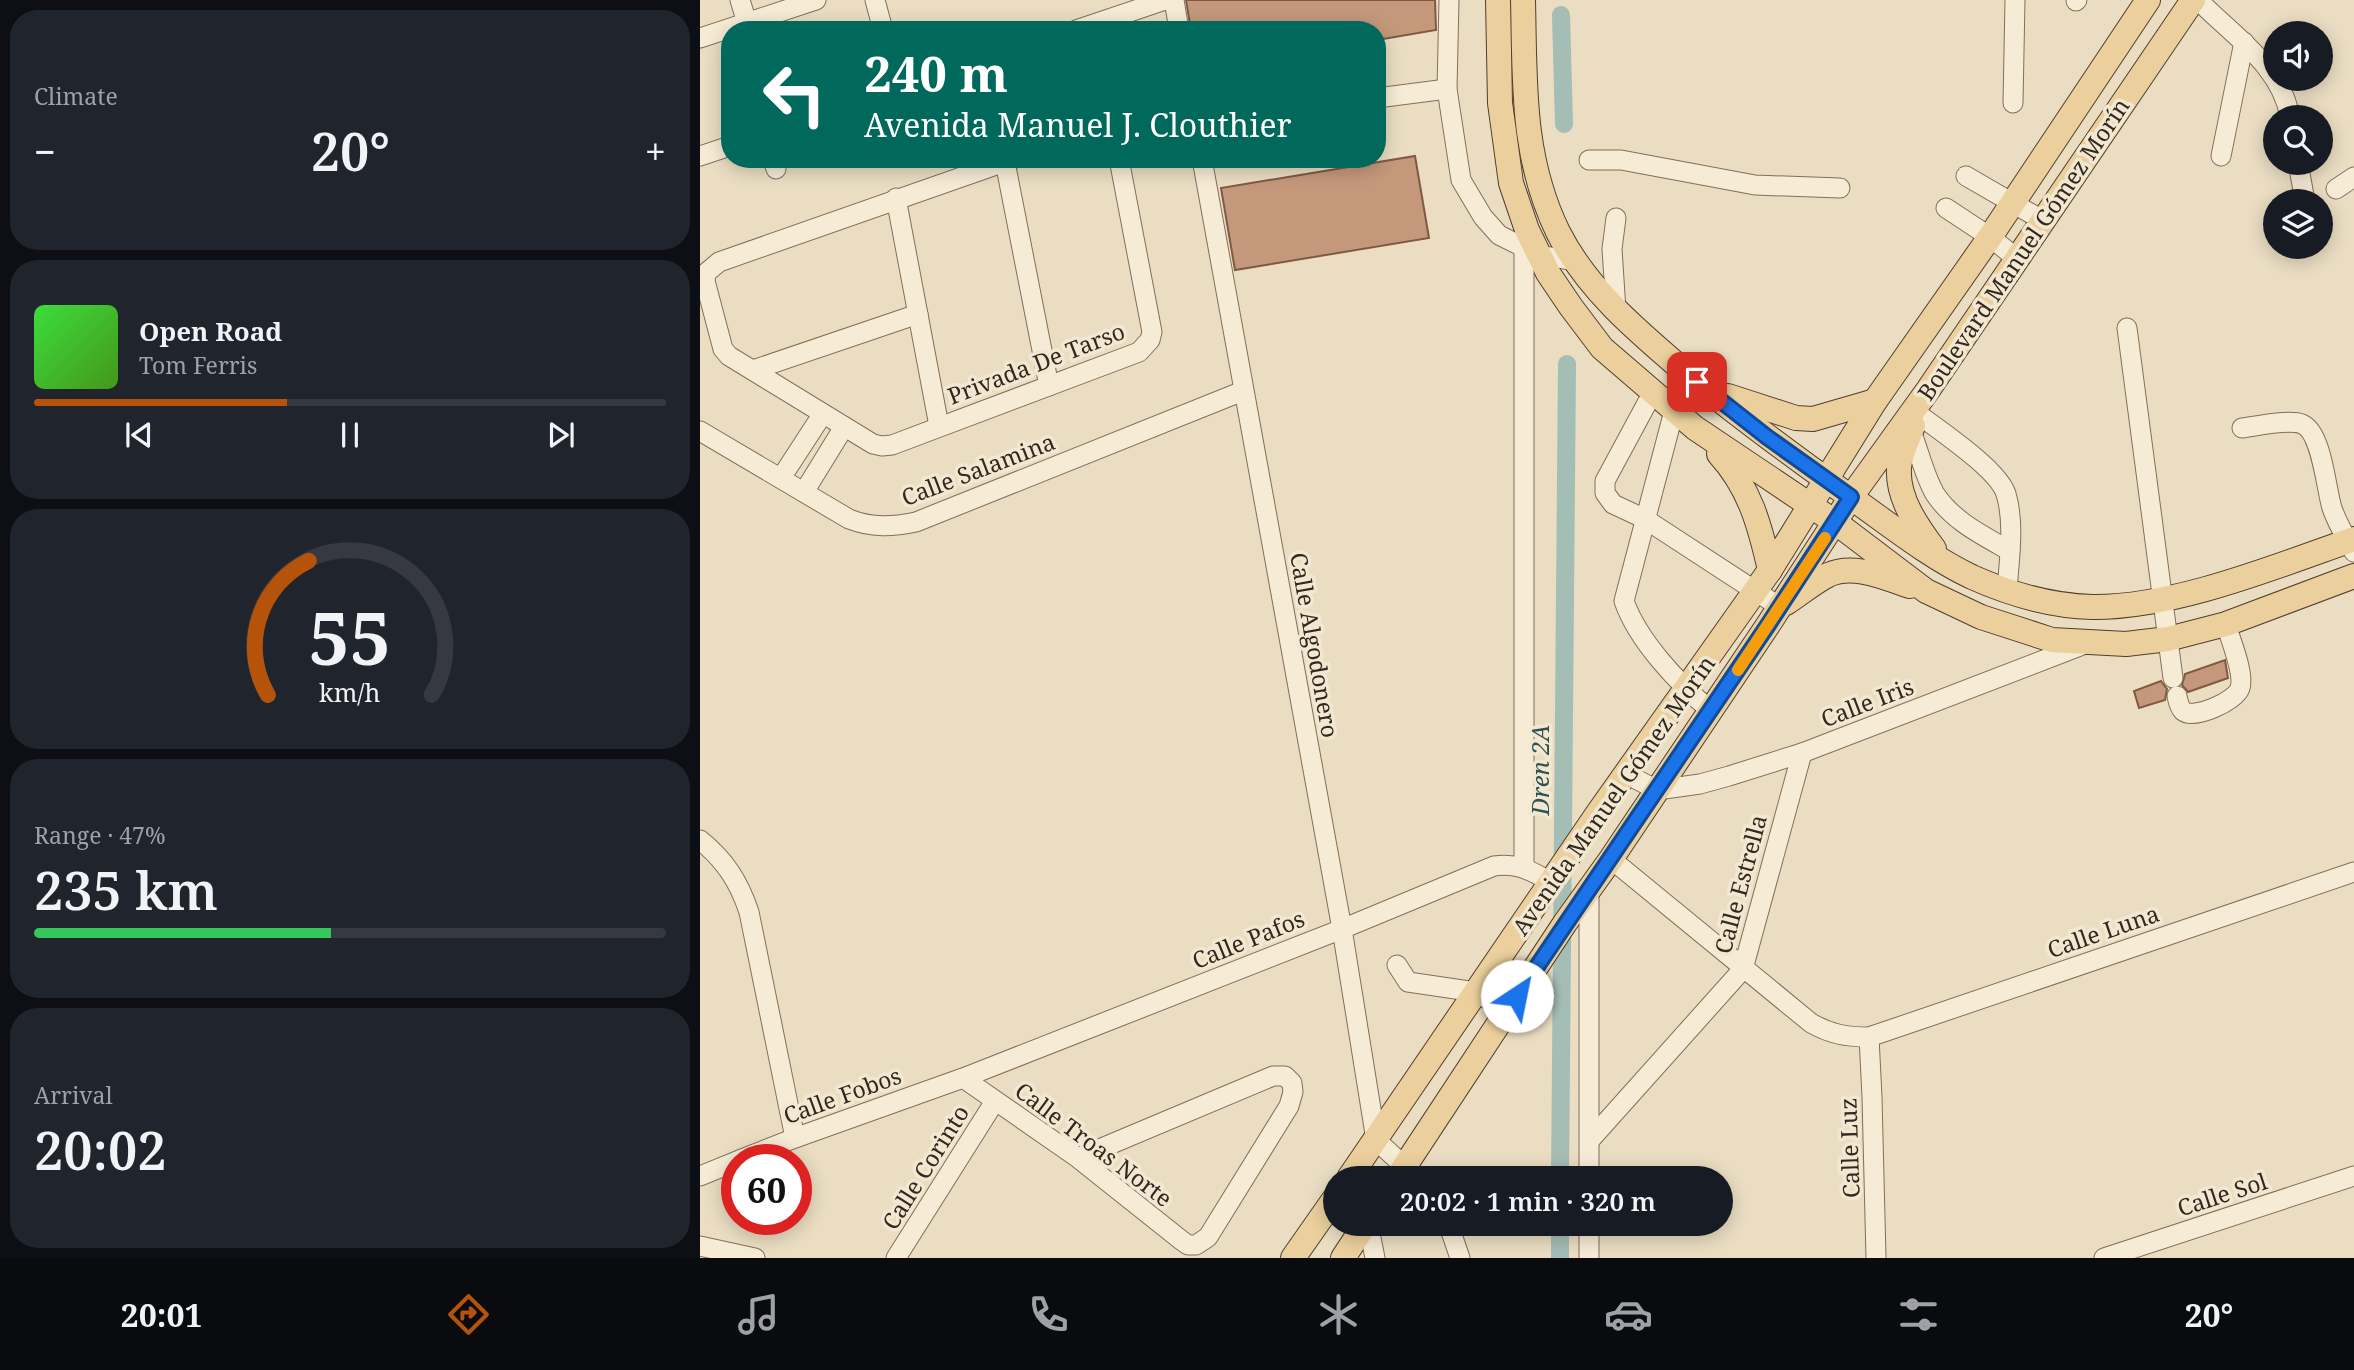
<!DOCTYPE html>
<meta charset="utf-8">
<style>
:root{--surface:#171b24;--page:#20242c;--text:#f1f3f6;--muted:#9ea1a6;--line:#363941;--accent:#b45309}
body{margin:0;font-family:"Noto Serif",serif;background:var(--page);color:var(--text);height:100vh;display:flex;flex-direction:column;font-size:26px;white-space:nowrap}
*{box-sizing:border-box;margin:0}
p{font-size:23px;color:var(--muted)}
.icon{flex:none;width:38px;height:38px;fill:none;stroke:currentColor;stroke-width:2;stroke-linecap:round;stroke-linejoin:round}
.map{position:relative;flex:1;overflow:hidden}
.details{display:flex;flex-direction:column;gap:10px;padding:10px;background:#0d0f14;width:700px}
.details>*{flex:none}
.guide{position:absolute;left:21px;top:21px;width:665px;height:147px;border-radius:28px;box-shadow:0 4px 18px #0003;background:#00695c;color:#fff;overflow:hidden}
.fabs{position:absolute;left:1563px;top:21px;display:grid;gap:14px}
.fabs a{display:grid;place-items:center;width:70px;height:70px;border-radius:50%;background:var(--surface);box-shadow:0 4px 18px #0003;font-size:35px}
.speed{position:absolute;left:21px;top:1144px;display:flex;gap:14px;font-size:35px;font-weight:700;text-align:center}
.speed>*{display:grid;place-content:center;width:91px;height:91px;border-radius:50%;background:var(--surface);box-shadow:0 4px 18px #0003;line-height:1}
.speed .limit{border:10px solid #d22;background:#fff;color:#111}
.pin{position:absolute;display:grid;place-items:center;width:60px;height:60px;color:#fff;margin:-30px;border-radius:14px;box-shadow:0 4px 10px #0006}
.me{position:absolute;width:77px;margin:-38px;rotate:34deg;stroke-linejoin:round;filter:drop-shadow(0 0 5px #0008)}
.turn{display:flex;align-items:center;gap:24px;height:147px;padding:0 28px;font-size:32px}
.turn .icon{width:91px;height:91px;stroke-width:2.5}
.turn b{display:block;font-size:49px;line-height:60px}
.big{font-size:52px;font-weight:600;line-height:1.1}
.details .widget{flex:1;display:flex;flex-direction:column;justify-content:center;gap:10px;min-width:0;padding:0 24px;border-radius:28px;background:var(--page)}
.details .dial{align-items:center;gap:0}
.dial svg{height:182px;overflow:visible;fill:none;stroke:var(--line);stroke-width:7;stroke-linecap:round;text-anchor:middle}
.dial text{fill:var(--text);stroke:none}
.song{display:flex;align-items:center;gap:21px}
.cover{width:84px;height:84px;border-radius:10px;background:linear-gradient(135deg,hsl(120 70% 55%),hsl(100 70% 35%))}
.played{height:7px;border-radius:4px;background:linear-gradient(90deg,var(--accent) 40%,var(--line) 40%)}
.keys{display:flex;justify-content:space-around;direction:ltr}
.heat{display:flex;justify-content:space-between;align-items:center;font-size:38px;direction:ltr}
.charge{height:10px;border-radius:5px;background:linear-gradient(90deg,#34c759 47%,var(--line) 0)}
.trip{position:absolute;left:623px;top:1166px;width:410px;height:70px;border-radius:35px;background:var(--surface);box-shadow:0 4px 18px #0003;font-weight:600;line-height:70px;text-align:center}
.tabs{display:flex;height:112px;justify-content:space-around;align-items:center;background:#090b0e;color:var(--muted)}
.tabs .icon{width:49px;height:49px}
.tabs .on{color:var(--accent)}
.tabs b{font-size:32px;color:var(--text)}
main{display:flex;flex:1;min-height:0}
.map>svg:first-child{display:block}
</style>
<main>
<section class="details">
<div class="widget"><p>Climate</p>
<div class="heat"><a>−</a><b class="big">20°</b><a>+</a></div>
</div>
<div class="widget">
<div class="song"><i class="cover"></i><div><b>Open Road</b><p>Tom Ferris</p></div></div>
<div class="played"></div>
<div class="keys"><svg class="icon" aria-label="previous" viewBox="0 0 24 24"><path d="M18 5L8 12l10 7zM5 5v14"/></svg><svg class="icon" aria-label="pause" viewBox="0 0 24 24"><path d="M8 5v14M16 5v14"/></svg><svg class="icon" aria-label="next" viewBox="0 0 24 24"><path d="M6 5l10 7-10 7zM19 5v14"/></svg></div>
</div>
<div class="widget dial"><svg viewBox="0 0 100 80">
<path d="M14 69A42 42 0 1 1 86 69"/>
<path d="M14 69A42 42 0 0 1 32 10" stroke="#b45309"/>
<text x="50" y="56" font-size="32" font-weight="700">55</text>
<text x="50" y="72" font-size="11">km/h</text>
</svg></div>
<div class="widget"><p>Range · 47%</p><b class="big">235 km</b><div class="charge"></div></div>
<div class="widget"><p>Arrival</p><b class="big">20:02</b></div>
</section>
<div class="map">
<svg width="1654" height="1258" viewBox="0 0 1654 1258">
<rect width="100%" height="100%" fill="#eaddc2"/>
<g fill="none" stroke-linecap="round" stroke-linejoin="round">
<!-- canal -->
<g stroke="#a4bdb5" stroke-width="18">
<path d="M 861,15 L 864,124"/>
<path d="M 860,1178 L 867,364"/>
<path d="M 860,1258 L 860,1223"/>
</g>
</g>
<!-- building -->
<g fill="#c5987b" stroke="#805943" stroke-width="2">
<path d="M 486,0 L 735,0 L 736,30 L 677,40 L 677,30 L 491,30 Z"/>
<path d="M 715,156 L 729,238 L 535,270 L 521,188 Z"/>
<path d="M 1525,660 L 1528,678 L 1488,692 L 1482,685 L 1485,674 Z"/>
<path d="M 1461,681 L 1467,689 L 1465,700 L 1439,708 L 1434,691 Z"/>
</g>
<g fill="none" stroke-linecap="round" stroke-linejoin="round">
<!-- minor casing -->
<g stroke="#826f5b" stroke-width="21">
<g id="minor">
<path d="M 40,0 L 47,23"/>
<path d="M 175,0 L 183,30"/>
<path d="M 474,0 L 479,30"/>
<path d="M 749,0 L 747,89 L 761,180 L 783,217 L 799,235 L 839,255 L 875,261"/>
<path d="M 1498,0 C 1533,36 1581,65 1590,117"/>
<path d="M 1376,1 L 1377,0"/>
<path d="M 376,30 L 465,0"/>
<path d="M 0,38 L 116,0"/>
<path d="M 677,98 L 747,89"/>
<path d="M 1313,103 L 1315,0"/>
<path d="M 0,156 L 30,146"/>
<path d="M 1521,156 L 1544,42"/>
<path d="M 73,159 L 76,169"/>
<path d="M 313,159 L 19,262 L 6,273 L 5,281 L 23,349 L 29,356 L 173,444 L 182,446 L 192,445 L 439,352 L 450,340 L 452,332 L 419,159"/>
<path d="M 502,159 L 642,929 L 676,1140 L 717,1178"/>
<path d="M 889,160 L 921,160 L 1055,185 L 1140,188"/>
<path d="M 305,162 L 349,386"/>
<path d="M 1598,163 L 1605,201"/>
<path d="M 1266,176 L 1342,220"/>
<path d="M 1636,189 L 1654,177"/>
<path d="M 196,198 L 239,426"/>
<path d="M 1246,208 L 1290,237 L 1316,258"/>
<path d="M 916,218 L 912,249 L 916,310"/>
<path d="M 824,247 L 824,867"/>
<path d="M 1427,328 L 1473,678"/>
<path d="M 53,370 L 218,314"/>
<path d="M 953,392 L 905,481 L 905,493 L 913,504 L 945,519 L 1080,607"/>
<path d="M 974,411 L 924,601 C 938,641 978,683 1011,711"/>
<path d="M 1218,414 C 1240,431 1298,469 1306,494 C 1315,524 1309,560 1307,591"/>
<path d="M 1542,428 C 1557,426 1589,419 1602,424 C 1622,432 1626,489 1632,508 C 1637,523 1646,538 1654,552"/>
<path d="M 0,431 L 149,519 C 172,528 192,527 216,522 L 543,391"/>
<path d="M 1211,431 C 1219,451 1224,475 1235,494 C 1253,521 1282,535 1310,551"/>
<path d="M 81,478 L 122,415"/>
<path d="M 104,492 L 144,427"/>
<path d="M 1477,696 C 1478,701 1479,707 1483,711 C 1494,720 1536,701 1540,688 C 1545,674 1530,639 1526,624"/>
<path d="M 926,774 L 957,790 L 1000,784 L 1029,776 L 1102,753 L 1388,643"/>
<path d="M 0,840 C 25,860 39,882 49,912 L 95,1138"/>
<path d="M 911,859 L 1111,1023 C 1130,1034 1146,1037 1169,1037 L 1654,872"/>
<path d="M 889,890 L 889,1178"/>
<path d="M 697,965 L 708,982 L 776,992 L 807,1011"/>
<path d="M 1169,1037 L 1172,1097 L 1176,1258"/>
<path d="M 263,1078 L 378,1158 L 481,1240 L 488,1245 L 496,1245 L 508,1237 L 589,1106 L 593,1092 L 592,1083 L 585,1076 L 573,1076 L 378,1158"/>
<path d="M 890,1140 L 1043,969 L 1102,753"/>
<path d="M 39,1160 L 95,1138 L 263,1078 L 642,929 L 794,866 C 819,863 829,870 851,882"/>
<path d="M 0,1176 L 37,1161"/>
<path d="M 668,1223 L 675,1258"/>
<path d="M 748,1223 L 760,1258"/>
<path d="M 0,1246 L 55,1258"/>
<path d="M 196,1258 L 295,1101"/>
<path d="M 889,1258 L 889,1223"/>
<path d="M 1404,1258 L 1654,1176"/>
</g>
</g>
<!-- major casing -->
<g stroke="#503e2f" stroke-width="26">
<g id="major">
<path d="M 798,0 L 800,103 L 811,183 L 827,230 L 848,273 L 871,307 L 902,348 L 995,428 L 1135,522 L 1226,591 L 1281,617 L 1352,640 L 1426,644 L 1468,639 L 1526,624 L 1654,576"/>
<path d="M 823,0 C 825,81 821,156 858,232 C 886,288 937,331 984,371 C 1037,415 1093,456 1149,496 C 1189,524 1228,556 1272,577 C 1310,594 1351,606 1392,607 C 1474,608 1577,566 1654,539"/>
<path d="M 1028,396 L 1096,418 L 1113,419 L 1175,401"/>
<path d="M 1213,426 C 1208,439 1200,454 1199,468 C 1197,498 1217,526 1234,549"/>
<path d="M 1019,454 C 1050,488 1060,526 1070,570"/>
<path d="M 1086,603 C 1100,594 1114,582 1128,575 C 1154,563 1185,578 1210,586"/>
<path d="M 649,1178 L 898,813 L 1070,570 L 1175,401 L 1290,237 L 1448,0"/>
<path d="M 697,1178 L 865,923 L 911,859 L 1068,625 L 1151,497 L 1228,390 L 1493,0"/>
<path d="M 593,1258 L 635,1198"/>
<path d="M 643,1258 L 666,1223"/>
</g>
</g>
<!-- minor -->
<use href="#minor" stroke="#f6ebd5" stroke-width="19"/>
<!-- major -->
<use href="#major" stroke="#ebd09d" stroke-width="24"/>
</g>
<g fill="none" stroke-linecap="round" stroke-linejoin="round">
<!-- route casing -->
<g stroke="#114b97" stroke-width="18">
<path id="route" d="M 817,996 L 1068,625 L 1151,497 L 1067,437 L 997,382"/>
</g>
<!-- route -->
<use href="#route" stroke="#1a73e8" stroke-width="12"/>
<!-- slow -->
<path stroke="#f59e0b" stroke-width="12" d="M 1038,670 L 1125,538"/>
</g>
<g text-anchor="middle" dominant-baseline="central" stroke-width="7" stroke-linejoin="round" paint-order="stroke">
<!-- street labels -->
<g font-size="23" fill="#33281e" stroke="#f2e8d1">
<text transform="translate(1323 249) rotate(-56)">Boulevard Manuel Gómez Morín</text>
<text transform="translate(336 363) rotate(-21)">Privada De Tarso</text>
<text transform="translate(278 469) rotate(-21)">Calle Salamina</text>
<text transform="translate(615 645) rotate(80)">Calle Algodonero</text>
<text transform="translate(1167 702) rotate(-21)">Calle Iris</text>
<text transform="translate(913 795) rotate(-55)">Avenida Manuel Gómez Morín</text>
<text transform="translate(1040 884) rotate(-75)">Calle Estrella</text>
<text transform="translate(1403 931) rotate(-19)">Calle Luna</text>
<text transform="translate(548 939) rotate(-22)">Calle Pafos</text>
<text transform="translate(142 1095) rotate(-20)">Calle Fobos</text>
<text transform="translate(394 1144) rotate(37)">Calle Troas Norte</text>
<text transform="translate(1149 1148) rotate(-92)">Calle Luz</text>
<text transform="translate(225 1167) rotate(-58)">Calle Corinto</text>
<text transform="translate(1522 1194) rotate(-18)">Calle Sol</text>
</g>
<!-- water labels -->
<g font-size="24" font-style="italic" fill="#2e524f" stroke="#f2e8d1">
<text transform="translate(839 770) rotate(-90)">Dren 2A</text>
</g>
</g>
</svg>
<div class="fabs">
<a><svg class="icon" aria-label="sound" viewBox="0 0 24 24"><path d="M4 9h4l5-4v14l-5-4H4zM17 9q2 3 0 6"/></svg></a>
<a><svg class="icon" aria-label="search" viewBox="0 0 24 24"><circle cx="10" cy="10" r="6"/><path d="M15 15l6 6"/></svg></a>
<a><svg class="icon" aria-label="layers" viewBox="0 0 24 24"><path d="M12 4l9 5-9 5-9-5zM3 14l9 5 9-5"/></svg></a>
</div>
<div class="speed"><div class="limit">60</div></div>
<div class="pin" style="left:997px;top:382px;background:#d93025"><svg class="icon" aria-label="arrive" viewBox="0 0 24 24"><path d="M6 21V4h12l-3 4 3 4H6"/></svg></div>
<svg class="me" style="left:817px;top:996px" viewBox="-20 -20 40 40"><circle r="19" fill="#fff"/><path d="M0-13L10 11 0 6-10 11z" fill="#1a73e8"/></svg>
<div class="trip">20:02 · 1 min · 320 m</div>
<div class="guide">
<div class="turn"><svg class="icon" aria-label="left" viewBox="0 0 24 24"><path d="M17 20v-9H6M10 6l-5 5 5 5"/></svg><div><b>240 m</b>Avenida Manuel J. Clouthier</div></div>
</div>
</div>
</main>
<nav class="tabs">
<b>20:01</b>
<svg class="icon on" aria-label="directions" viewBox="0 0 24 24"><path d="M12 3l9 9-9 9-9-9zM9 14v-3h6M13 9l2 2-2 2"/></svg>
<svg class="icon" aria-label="music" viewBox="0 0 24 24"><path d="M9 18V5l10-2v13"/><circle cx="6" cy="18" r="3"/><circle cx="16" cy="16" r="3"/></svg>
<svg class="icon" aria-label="phone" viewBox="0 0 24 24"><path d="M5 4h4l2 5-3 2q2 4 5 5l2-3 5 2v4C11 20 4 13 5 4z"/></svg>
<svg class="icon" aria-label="climate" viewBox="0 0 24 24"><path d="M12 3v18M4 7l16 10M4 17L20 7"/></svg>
<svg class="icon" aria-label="car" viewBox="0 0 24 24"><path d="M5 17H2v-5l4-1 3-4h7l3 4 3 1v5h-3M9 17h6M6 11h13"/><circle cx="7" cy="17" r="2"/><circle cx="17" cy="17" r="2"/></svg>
<svg class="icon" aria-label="filters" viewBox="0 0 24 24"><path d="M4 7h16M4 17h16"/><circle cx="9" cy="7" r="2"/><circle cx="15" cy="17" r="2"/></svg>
<b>20°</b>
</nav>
